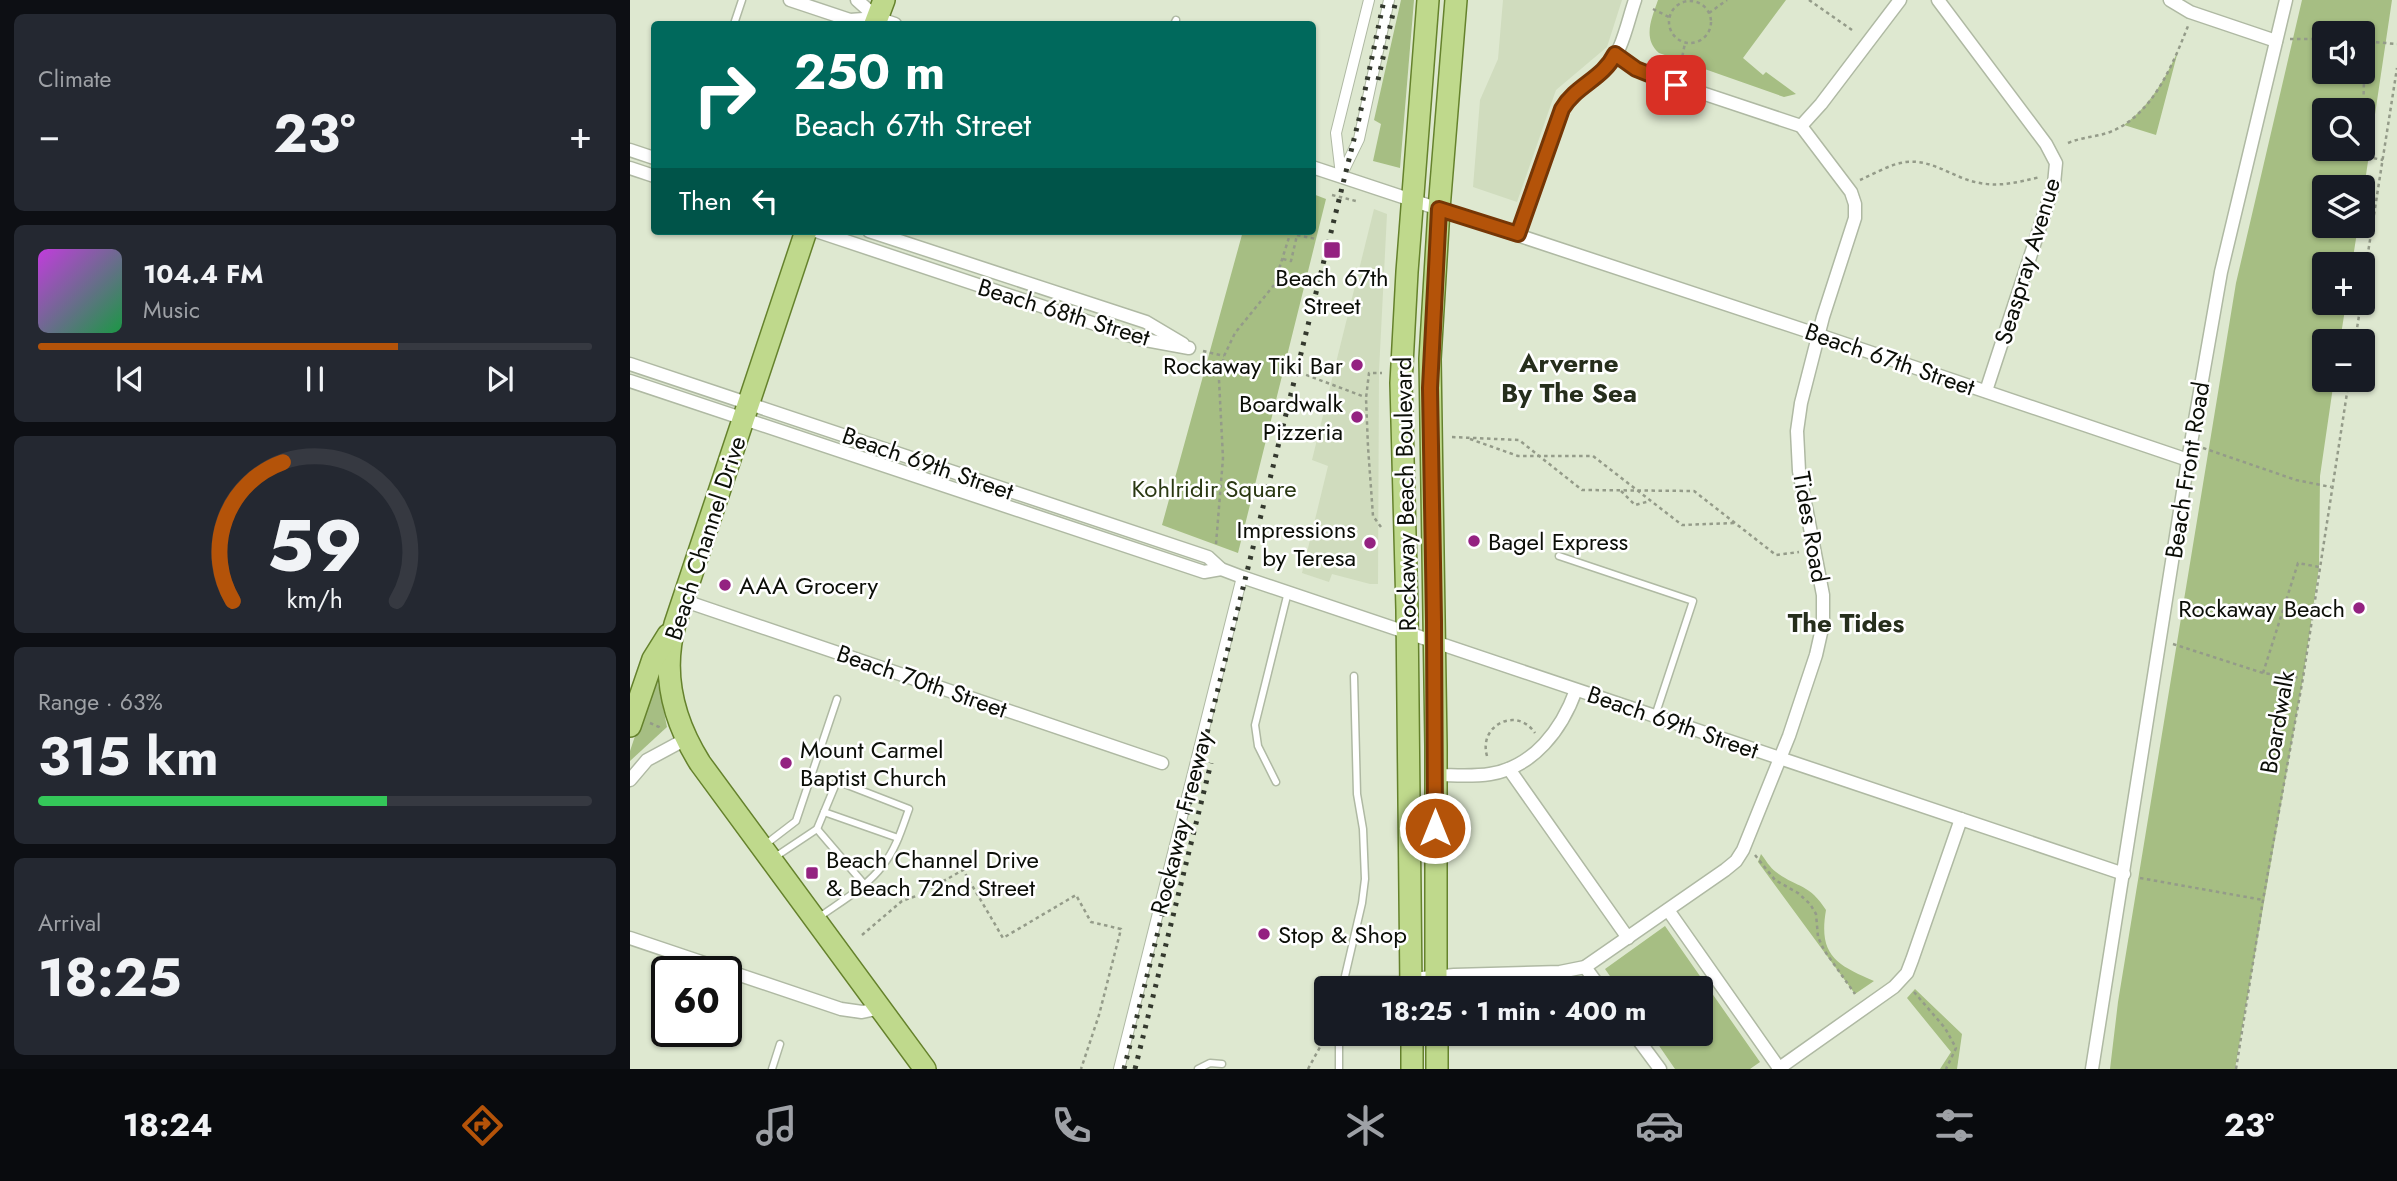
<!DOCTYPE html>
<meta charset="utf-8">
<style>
:root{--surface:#171b24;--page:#242831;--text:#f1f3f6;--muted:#9ea1a6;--line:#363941;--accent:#b45309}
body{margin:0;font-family:Jost,sans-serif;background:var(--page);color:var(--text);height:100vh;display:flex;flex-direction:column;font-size:26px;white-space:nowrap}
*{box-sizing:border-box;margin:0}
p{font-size:23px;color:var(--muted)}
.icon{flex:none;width:38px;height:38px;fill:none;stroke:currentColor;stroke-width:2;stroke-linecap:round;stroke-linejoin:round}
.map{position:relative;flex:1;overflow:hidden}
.drawer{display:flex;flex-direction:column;gap:14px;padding:14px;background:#0d0f14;width:630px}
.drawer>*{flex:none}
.top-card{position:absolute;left:21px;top:21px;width:665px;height:214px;border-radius:7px;box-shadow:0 2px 5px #0004;background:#00695c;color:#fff;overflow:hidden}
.controls{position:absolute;left:1682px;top:21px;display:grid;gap:14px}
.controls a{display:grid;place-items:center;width:63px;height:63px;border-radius:7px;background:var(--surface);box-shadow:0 2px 5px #0004;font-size:35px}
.speed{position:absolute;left:21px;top:956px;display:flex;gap:14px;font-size:35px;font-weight:700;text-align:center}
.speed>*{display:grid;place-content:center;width:91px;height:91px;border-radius:50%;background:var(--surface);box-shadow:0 2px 5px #0004;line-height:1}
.speed .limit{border:4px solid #111;border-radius:10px;background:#fff;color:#111}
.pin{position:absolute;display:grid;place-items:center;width:60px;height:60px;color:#fff;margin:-30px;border-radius:14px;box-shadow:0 4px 10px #0006}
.me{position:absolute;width:77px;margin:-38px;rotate:0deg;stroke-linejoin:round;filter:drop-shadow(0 0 5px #0008)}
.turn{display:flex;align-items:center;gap:24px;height:147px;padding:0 28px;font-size:32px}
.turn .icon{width:91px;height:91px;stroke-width:2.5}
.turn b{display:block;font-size:49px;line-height:60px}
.then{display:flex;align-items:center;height:66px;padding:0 28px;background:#0003;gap:14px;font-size:26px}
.big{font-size:52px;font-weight:700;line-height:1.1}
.drawer .tile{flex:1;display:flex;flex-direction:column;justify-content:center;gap:10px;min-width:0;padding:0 24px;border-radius:10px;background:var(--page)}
.drawer .dial{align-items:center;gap:0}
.dial svg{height:182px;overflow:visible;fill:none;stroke:var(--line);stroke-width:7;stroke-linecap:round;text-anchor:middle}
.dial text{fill:var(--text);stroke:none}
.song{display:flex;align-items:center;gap:21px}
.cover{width:84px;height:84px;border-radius:10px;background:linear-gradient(135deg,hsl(290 70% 55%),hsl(140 70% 35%))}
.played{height:7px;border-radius:4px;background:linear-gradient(90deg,var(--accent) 65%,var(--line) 65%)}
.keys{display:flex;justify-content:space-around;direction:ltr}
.heat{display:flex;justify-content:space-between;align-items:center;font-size:38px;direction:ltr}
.charge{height:10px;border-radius:5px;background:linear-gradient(90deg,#34c759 63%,var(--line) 0)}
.trip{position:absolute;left:684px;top:976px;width:399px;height:70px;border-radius:7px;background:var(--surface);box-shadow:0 2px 5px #0004;font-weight:700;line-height:70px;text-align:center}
.menu{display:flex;height:112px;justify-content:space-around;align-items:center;background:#090b0e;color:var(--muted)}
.menu .icon{width:49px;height:49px}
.menu .on{color:var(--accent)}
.menu b{font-size:32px;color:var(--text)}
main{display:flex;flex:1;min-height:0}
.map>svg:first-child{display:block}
</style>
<main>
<section class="drawer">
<div class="tile"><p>Climate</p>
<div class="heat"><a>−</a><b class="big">23°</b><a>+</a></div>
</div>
<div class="tile">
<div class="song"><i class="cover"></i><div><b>104.4 FM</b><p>Music</p></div></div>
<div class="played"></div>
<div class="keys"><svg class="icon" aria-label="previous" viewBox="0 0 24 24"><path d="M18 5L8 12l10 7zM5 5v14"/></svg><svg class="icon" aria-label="pause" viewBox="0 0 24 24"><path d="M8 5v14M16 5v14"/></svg><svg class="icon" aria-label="next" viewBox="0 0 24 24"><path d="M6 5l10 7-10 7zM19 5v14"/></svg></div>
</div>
<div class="tile dial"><svg viewBox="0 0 100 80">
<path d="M14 69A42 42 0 1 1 86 69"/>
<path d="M14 69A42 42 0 0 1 36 8" stroke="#b45309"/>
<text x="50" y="56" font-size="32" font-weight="700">59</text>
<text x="50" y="72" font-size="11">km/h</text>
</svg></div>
<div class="tile"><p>Range · 63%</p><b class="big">315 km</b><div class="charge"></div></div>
<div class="tile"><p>Arrival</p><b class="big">18:25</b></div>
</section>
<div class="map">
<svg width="1767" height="1069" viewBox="0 0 1767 1069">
<rect width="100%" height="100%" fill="#dee8d0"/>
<!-- built -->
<g fill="#d0dcbe">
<path d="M 873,0 L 992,0 L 977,47 L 926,90 L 887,202 L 843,187 L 850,100 L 868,59 Z"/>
<path d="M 744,209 L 757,214 L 749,371 L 748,584 L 740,584 L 702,574 L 699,582 L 672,573 L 698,466 L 682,460 Z"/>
</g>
<!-- green -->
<g fill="#a6be83" fill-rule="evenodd">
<path d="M 771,0 L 784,0 L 770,168 L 743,161 L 751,124 L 744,120 Z"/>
<path d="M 1028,0 L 1156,0 L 1113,58 L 1133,75 L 1136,72 L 1166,94 L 1154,97 L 1029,53 C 1012,38 1022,18 1028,0 Z"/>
<path d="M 1672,0 L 1762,0 L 1733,195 L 1732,187 L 1694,187 L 1694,226 L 1728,226 L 1722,264 L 1694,264 L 1694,303 L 1716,303 L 1710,341 L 1694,341 L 1694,380 L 1704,380 L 1690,476 L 1689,567 L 1673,678 L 1605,1069 L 1480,1069 L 1488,1002 L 1606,283 ZM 1732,33 L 1732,72 L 1694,72 L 1694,33 ZM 1732,110 L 1732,149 L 1694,149 L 1694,110 Z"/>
<path d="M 1548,51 L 1526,135 L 1494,125 C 1520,106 1535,79 1548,51 Z"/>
<path d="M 683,194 L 696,199 L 608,553 L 532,525 L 613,231 L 682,231 Z"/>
<path d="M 26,673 L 37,727 L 0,761 L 0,751 Z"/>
<path d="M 1131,854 C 1135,859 1140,868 1146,872 C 1167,888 1179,883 1196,910 C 1188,956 1207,965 1244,981 L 1225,994 L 1128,862 Z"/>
<path d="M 1035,926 L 1130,1062 L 1120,1069 L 1045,1069 L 1021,1034 L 1071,1034 L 1071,989 L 989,989 L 975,969 Z"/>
<path d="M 1285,989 L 1332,1034 L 1327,1069 L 1310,1069 L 1321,1052 L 1277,998 Z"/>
</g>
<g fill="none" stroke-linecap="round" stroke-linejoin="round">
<!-- service casing -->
<g stroke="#afb9a3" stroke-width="9">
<g id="service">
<path d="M 104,24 L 112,0"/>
<path d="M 544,24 L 546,20"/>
<path d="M 929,556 L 1063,601 L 1025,716"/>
<path d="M 646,782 L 628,746 L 625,725 L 658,592"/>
<path d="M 194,812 L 268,838"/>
<path d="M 187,829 L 234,884"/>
<path d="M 136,844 L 166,821 L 207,699"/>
<path d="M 145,857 L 187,829 L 207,781 L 279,809 C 272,828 266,849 253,865 C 237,887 210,902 188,918"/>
<path d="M 714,980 L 776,980"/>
<path d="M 712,989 L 732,903 L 735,879 L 733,829 L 727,794 L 724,676"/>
<path d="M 709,1034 L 709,1069"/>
<path d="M 142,1069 L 150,1044"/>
<path d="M 568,1069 L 580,1063 L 592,1064"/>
</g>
</g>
<!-- pedestrian casing -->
<g stroke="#afb9a3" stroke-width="12">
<g id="pedestrian">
<path d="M 711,175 L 706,133 L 739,0"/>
<path d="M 711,176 L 729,139 L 759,0"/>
<path d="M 489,1069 L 612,577"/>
</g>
</g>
<!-- minor casing -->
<g stroke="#afb9a3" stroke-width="15">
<g id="minor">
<path d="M 160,0 L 220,20 L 247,18 L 265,24"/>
<path d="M 227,0 L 247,18"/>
<path d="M 1308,0 L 1416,144 L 1426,163 L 1424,184 L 1356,391"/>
<path d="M 1540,0 L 1560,12 L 1646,41"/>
<path d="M 985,54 L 1006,69 L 1021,76 L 1171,126"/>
<path d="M 1171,126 L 1191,104 L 1270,0"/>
<path d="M 0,150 L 24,158"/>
<path d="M 682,167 L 1189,335 L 1558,460"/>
<path d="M 0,168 L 24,176"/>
<path d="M 186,231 L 510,339 L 559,348"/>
<path d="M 239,231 L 516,322 L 553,344"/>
<path d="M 888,234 L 932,109 C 942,91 959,85 973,72 C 992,55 997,23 1005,0"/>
<path d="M 0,364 L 578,557 L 591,569 L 612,577 L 1494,874"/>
<path d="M 0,381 L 574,572 L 591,569"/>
<path d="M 52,600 L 532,763"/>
<path d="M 879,769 L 998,938"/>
<path d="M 805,775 C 823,775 842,777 860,774 C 904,767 932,729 946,690"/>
<path d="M 0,780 L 17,760 L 56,739"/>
<path d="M 1038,910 L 1149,1068"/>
<path d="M 0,938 L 211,1009 L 232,1012 L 251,1008"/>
<path d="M 955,967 L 971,989"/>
<path d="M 781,979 L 824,975 L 930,972 L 955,967 L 1095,870 L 1106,861 L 1113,850 L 1159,736 L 1186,655 L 1193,624 L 1193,595 L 1169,471 L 1167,431 L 1171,403 L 1193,317 L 1225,218 L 1225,204 L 1221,192 L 1171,126"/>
<path d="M 1004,1034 L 1030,1069"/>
<path d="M 1148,1069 L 1264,987 L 1277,973 L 1282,960 L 1331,819"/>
<path d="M 1462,1069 L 1558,460 L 1591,272 L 1656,0"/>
</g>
</g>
<!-- primary casing -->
<g stroke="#65822c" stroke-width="24">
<g id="primary">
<path d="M 245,24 L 254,0"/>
<path d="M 176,231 L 45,624 C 31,674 43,720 70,763 L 295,1069"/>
<path d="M 0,726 L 23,659 L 38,635"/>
<path d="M 781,989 L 777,610 L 771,383 L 777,272 L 798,0"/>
<path d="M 806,989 L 806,746 L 800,359 L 809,209 L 826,0"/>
<path d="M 782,1034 L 782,1069"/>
<path d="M 807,1034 L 807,1069"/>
</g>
</g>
<!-- path -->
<g stroke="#949b89" stroke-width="2.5" stroke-dasharray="3.5 3.5" stroke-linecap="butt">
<path d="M 1179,0 L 1222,30"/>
<circle cx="1060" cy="22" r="21"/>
<path d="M 1023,9 L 1039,17"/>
<path d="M 1079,13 L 1097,0"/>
<path d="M 1660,39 L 1694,39"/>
<path d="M 1732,41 L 1767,44"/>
<path d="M 1735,42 L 1732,156 L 1753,160"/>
<path d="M 1051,63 L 1055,43"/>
<path d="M 1438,143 C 1452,137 1466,137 1480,132 C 1523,115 1542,66 1558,26"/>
<path d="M 1230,180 C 1244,174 1260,164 1276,162 C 1304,159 1324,179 1350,183 C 1371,187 1389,182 1410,177"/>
<path d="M 702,195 L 726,201"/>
<path d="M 667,235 L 686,239"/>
<path d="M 653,259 L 661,261 L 668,231"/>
<path d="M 1732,291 L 1767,68"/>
<path d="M 1725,341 L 1731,303"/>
<path d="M 573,351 L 594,356"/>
<path d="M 663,370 L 735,397"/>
<path d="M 822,437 L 889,440 L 952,490 L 1064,491 L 1146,555 L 1169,552"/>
<path d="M 840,439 L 888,456 L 963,456 L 1052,525 L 1105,523"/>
<path d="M 1573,448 L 1666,480 L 1701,487"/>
<path d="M 991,491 L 1005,505 L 1020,501"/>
<path d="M 751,527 L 743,516 L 738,447 L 736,398 L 739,373 L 752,373"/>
<path d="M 586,544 L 593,458 L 589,380 L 594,356 L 605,333 L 644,285 L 661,231"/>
<path d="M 1543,644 L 1633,673 L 1671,678"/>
<path d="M 1633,673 L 1668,563 L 1689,567"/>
<path d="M 20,723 L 29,727 L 31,731"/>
<path d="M 857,756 C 848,725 887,706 905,733"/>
<path d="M 1125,855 L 1145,880 L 1168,893 L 1180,904 L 1186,914 L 1188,937 L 1194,950 L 1225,994"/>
<path d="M 1510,878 L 1633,900"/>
<path d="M 232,935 L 272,901 L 289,895 L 333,870 L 373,938 L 446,895 L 461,922 L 491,929 L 469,1015 L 451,1069"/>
<path d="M 1284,992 L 1315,1028 L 1326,1048 L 1316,1069"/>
<path d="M 678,1069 L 690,1047 L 696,1019"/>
<path d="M 1606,1069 L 1633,900 L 1673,678 L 1719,380"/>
</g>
<!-- service -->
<use href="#service" stroke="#fff" stroke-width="6"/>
<!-- pedestrian -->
<use href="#pedestrian" stroke="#fff" stroke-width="10"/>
<!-- minor -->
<use href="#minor" stroke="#fff" stroke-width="12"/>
<!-- primary -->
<use href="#primary" stroke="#bfd98c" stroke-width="21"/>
<!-- rail -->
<g stroke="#34392e" stroke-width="5" stroke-dasharray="3.5 7" stroke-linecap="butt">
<path d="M 748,80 L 766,0"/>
<path d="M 494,1069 L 729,119 L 754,0"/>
<path d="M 505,1069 L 581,763"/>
</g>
</g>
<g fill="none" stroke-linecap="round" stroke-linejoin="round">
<!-- route casing -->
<g stroke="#753606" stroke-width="18">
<path id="route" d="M 805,828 L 804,621 L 800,388 L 809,209 L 888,234 L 932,109 C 946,85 973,79 985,54 L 1006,69 L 1046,85"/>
</g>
<!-- route -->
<use href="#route" stroke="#b45309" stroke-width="12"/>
</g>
<!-- markers -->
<g fill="#942281" stroke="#fff" stroke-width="2.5">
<rect x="693" y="241" width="18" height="18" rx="3.5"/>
<circle cx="727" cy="365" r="7"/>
<circle cx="727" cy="417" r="7"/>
<circle cx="844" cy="541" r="7"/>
<circle cx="740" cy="543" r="7"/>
<circle cx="95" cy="585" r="7"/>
<circle cx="1729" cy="608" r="7"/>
<circle cx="156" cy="763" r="7"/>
<rect x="175" y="866" width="14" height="14" rx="3.5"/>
<circle cx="634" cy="934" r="7"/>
</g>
<g text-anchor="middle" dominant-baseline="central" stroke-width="5" stroke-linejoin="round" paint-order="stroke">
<!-- street labels -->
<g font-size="24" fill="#0b0e07" stroke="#fff">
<text transform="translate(1397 261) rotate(-73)">Seaspray Avenue</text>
<text transform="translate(434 312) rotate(17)">Beach 68th Street</text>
<text transform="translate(1260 359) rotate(19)">Beach 67th Street</text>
<text transform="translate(298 463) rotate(19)">Beach 69th Street</text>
<text transform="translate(1557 470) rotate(-81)">Beach Front Road</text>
<text transform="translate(775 494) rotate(-91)">Rockaway Beach Boulevard</text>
<text transform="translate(1181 527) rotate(80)">Tides Road</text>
<text transform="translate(75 538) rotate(-72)">Beach Channel Drive</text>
<text transform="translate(292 681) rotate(19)">Beach 70th Street</text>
<text transform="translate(1043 722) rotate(19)">Beach 69th Street</text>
<text transform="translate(1647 722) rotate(-80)">Boardwalk</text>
<text transform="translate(551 823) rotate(-76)">Rockaway Freeway</text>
</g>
<!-- poi labels -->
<g font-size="24" fill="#0b0e07" stroke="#fff" text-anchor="start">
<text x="702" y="277" text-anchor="middle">Beach 67th<tspan x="702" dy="28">Street</tspan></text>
<text x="713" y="365" text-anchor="end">Rockaway Tiki Bar</text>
<text x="713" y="403" text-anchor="end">Boardwalk<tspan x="713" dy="28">Pizzeria</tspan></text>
<text x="726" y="529" text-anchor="end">Impressions<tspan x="726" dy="28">by Teresa</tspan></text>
<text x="858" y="541">Bagel Express</text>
<text x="109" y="585">AAA Grocery</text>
<text x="1715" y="608" text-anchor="end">Rockaway Beach</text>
<text x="170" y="749">Mount Carmel<tspan x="170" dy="28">Baptist Church</tspan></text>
<text x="196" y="859">Beach Channel Drive<tspan x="196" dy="28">&amp; Beach 72nd Street</tspan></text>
<text x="648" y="934">Stop &amp; Shop</text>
</g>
<!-- park labels -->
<g font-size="24" fill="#2a3812" stroke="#fff">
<text x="584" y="488">Kohlridir Square</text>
</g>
<!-- neighbourhood labels -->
<g font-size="26" font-weight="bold" fill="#262e1c" stroke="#fff">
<text x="939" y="363">Arverne<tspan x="939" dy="30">By The Sea</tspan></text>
<text x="1216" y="623">The Tides</text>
</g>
</g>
</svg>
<div class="controls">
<a><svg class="icon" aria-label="sound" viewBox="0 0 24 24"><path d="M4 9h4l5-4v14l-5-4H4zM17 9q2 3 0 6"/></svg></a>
<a><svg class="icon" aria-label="search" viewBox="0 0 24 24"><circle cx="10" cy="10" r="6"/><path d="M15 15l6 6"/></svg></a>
<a><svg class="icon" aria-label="layers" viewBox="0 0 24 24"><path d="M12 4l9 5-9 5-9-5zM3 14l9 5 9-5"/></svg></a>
<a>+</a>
<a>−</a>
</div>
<div class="speed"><div class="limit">60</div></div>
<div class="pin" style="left:1046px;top:85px;background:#d93025"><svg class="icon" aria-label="arrive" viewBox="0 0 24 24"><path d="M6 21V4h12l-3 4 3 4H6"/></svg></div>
<svg class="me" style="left:805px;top:828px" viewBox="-20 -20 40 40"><circle r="17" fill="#b45309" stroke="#fff" stroke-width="3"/><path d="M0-11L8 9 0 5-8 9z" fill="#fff"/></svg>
<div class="trip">18:25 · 1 min · 400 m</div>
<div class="top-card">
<div class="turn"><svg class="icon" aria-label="right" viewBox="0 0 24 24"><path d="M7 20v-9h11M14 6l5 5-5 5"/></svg><div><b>250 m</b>Beach 67th Street</div></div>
<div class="then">Then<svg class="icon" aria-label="left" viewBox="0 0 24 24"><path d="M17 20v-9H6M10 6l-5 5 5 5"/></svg></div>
</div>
</div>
</main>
<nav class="menu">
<b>18:24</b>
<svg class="icon on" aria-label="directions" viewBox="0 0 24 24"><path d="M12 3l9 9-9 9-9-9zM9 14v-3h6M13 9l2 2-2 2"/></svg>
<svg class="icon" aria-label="music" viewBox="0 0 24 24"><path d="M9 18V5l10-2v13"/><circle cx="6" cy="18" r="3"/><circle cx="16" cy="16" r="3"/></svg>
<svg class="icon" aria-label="phone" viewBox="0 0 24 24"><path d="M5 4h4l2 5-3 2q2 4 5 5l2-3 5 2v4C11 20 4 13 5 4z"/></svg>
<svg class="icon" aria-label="climate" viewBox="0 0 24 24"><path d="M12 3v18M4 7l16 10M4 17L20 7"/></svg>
<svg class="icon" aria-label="car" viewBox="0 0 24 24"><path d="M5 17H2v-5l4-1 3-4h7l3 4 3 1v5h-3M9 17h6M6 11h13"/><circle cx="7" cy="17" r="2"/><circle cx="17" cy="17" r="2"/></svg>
<svg class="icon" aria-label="filters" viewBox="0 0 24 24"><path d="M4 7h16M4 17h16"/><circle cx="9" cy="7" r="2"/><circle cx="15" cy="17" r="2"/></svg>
<b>23°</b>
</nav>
